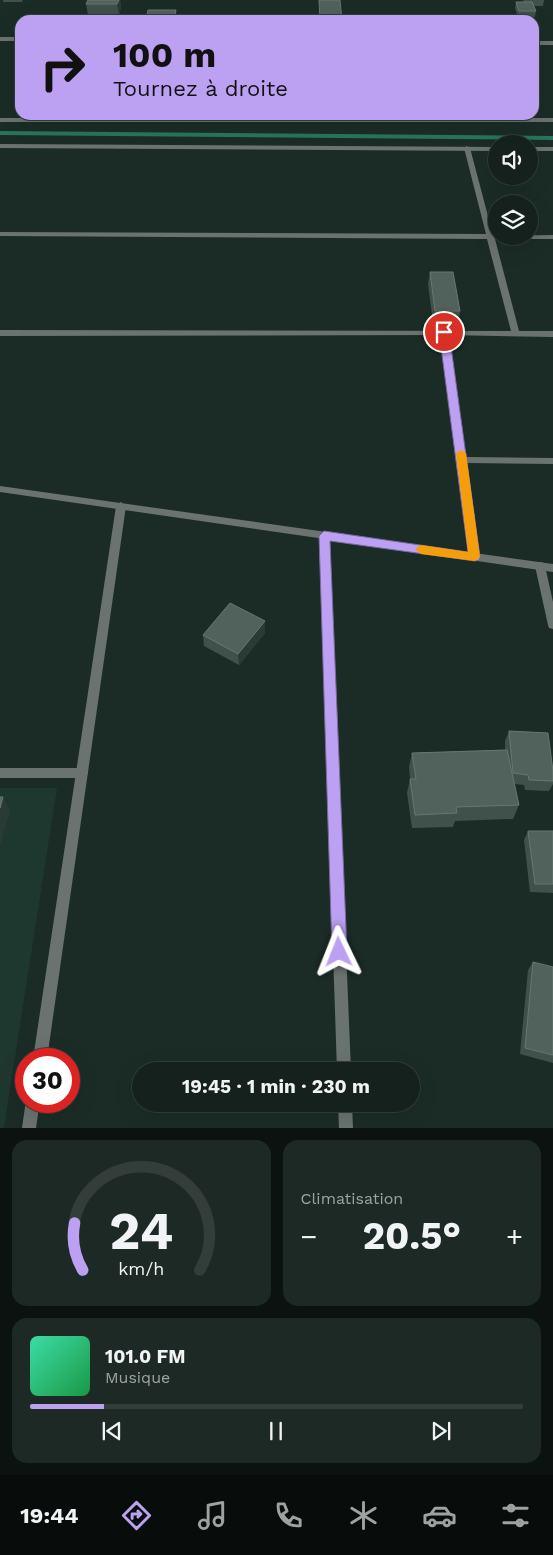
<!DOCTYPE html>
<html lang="fr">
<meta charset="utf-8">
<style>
:root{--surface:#14211c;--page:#1d2925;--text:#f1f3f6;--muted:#9da3a3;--line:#333e3b;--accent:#bca0f2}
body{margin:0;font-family:"Work Sans",sans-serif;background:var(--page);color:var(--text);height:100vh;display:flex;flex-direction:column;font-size:19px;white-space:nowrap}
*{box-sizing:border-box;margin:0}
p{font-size:16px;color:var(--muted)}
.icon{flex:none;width:28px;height:28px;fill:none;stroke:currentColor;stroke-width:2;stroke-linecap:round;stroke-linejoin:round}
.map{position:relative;height:1128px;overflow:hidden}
.drawer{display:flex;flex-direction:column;gap:12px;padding:12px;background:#0b120f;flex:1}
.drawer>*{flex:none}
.hud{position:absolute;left:15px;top:15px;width:524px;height:105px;border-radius:15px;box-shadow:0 5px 20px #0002,0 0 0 1px var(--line);background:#bca0f2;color:#111;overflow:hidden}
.controls{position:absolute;left:488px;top:135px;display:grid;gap:10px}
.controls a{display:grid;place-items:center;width:50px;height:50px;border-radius:50%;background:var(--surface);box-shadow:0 5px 20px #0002,0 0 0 1px var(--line);font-size:25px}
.speed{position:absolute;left:15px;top:1048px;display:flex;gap:10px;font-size:25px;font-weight:700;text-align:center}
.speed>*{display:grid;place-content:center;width:65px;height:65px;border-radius:50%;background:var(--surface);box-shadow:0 5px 20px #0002,0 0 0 1px var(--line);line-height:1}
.speed .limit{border:8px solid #d22;background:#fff;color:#111}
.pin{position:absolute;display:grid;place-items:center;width:42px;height:42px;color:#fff;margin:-21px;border:2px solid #fff;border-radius:50%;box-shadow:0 1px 5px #0007}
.me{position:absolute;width:55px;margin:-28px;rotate:358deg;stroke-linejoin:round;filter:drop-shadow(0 0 4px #0008)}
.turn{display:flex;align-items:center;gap:18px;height:105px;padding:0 15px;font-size:22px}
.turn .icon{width:65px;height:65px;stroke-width:2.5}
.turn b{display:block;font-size:35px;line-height:42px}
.big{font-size:38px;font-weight:700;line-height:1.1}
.drawer .tile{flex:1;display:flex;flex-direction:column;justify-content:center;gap:8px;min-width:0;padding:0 18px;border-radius:15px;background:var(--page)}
.drawer .dial{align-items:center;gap:0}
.dial svg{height:130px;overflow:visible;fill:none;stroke:var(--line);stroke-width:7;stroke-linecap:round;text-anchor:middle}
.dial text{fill:var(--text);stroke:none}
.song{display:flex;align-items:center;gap:15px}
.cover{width:60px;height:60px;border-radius:8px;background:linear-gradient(135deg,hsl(160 70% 55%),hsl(140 70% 35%))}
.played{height:5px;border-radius:2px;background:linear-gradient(90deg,var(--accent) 15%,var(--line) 15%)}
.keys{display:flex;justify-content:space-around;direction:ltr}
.heat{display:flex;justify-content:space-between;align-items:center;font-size:28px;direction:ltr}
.drawer .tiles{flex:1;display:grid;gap:12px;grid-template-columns:1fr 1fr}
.tile:last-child{grid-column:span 2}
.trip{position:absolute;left:132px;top:1062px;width:288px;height:50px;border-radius:25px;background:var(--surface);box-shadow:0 5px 20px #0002,0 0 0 1px var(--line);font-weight:700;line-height:50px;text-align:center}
.menu{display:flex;height:80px;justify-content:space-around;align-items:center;background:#080d0b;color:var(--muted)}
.menu .icon{width:35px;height:35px}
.menu .selected{color:var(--accent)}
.menu b{font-size:22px;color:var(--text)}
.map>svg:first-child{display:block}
</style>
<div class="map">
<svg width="553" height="1128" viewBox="0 0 553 1128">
<rect width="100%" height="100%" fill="#1b2c26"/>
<!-- built -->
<path fill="#1f382f" d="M 0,788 L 57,788 L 4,1127 L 0,1128 Z"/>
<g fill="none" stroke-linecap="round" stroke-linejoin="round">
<!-- stream -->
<path fill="#29745e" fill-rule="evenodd" d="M 0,131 L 553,136 L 553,140 L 0,135 Z"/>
<!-- service -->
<path fill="#6b7370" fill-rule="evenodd" d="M 0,768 L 82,768 L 86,769 L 88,773 L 86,777 L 82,778 L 0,778 Z"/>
<!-- minor -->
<g fill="#6b7370" fill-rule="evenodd">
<rect x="0" y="37" width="20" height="4"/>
<rect x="534" y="41" width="19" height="4"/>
<path d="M 467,146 L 470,148 L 493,235 L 496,235 L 496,236 L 553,235 L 553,239 L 495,239 L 519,331 L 553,331 L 553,337 L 448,335 L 466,457 L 553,458 L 553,464 L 467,463 L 480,557 L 479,560 L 471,560 L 470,557 L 440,335 L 0,336 L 0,330 L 511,331 L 487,239 L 0,236 L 0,232 L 486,234 L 464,148 Z"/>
<path d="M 121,502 L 126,506 L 47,1059 L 33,1059 L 116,506 Z"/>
<path d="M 324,531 L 329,535 L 351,1071 L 337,1071 L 319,535 Z"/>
<path d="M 540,562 L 544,563 L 545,566 L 553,602 L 553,629 L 549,628 L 548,625 L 535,566 L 536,563 Z"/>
<path d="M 26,1100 L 26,1101 L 40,1101 L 36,1128 L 22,1128 Z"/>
<path d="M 338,1104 L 352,1104 L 353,1128 L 339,1128 Z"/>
</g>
<!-- tertiary -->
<g fill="#6b7370" fill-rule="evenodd">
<rect x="0" y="118" width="553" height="4"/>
<path d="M 0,144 L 496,147 L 496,151 L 0,148 Z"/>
<rect x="529" y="147" width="24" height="4"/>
<path d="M 0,486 L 553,564 L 553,572 L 0,492 Z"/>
</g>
</g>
<!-- wall -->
<g fill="#3f514a">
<path d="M 3,0 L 23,0 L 22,2 L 3,2 Z"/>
<path d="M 88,0 L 120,0 L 121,7 L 119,15 L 88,15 L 86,4 Z"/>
<path d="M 523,0 L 544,0 L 543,6 L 533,6 L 536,11 L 535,17 L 518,17 L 515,8 L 516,2 L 524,2 Z"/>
<path d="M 430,272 L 460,311 L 458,323 L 433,323 L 428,284 Z"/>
<path d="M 265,621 L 265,633 L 239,665 L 204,646 L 203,635 Z"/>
<path d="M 509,731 L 553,771 L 553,784 L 549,791 L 525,790 L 524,785 L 514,784 L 519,805 L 513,819 L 455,821 L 453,827 L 412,828 L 407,793 L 410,779 L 409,767 L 412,753 L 505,750 L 505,741 Z"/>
<path d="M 528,831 L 553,831 L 553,893 L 530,892 L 524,840 Z"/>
<path d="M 533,962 L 553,967 L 553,1063 L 520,1054 L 528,970 Z"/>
</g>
<!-- shaded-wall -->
<g fill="#293b34">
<path d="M 119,0 L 120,0 L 121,7 L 119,15 L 117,4 Z"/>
<path d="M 176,10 L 177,20 L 174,20 Z"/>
<path d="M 265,621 L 265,633 L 239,665 L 238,654 Z"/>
<path d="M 3,797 L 10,810 L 0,846 L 0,808 Z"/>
</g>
<!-- building -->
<g fill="#51615b" stroke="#687771">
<path d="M 88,0 L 119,0 L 117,4 L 86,4 Z"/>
<path d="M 319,0 L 340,0 L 342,20 L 320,20 Z"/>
<path d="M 516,2 L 532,2 L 536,11 L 519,11 Z"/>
<path d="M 148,10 L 176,10 L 174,20 L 146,20 Z"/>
<path d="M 40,16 L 53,16 L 52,20 L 39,20 Z"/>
<path d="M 430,272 L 453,272 L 460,311 L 435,311 Z"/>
<path d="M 230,603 L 265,621 L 238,654 L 203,635 Z"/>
<path d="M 509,731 L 548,733 L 553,771 L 553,781 L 529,780 L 528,775 L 513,773 Z"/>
<path d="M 507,750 L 519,805 L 456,807 L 457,813 L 415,815 L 410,779 L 416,779 L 412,753 Z"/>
<path d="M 0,797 L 3,797 L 0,808 Z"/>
<path d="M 528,831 L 553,831 L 553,884 L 535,884 Z"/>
<path d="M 533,962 L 553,967 L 553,1055 L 525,1048 Z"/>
</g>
<!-- route -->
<path fill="#bca0f2" stroke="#7a689d" d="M 444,329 L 449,332 L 480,557 L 479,560 L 475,561 L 330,541 L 347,952 L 345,957 L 339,960 L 334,957 L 332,952 L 319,536 L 324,531 L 468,552 L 439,332 Z"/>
<!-- slow -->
<path fill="#f59e0b" d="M 461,450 L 466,453 L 480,557 L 475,561 L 421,554 L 415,549 L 421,545 L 468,552 L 456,453 Z"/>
</svg>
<div class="controls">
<a><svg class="icon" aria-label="sound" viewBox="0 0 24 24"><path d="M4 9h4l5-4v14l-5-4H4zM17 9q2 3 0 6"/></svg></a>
<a><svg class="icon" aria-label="layers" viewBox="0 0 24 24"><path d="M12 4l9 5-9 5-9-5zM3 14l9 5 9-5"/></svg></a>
</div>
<div class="speed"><div class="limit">30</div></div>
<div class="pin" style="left:444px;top:332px;background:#d93025"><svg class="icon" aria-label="arrive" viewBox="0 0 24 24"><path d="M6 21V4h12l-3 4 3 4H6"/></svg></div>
<svg class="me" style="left:339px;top:952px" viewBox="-20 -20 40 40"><path d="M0-17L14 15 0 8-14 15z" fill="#bca0f2" stroke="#fff" stroke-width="4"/></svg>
<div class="trip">19:45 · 1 min · 230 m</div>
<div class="hud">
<div class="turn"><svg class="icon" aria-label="right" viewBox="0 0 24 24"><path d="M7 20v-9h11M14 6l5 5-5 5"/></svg><div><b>100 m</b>Tournez à droite</div></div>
</div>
</div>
<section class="drawer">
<div class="tiles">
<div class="tile dial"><svg viewBox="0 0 100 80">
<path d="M14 69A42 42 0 1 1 86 69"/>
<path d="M14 69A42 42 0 0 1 9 40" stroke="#bca0f2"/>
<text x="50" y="56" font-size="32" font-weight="700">24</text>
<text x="50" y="72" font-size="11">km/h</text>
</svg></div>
<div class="tile"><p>Climatisation</p>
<div class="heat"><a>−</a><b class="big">20.5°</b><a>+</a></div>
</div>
<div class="tile">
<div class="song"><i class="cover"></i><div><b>101.0 FM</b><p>Musique</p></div></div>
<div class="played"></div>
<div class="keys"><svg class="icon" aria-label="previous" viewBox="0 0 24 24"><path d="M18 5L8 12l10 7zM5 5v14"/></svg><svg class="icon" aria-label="pause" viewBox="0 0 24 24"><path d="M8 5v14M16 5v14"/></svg><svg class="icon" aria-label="next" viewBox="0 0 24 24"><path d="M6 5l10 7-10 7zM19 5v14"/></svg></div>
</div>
</div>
</section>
<nav class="menu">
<b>19:44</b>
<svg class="icon selected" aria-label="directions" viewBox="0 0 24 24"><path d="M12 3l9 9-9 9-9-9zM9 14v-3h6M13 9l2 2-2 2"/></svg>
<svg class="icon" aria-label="music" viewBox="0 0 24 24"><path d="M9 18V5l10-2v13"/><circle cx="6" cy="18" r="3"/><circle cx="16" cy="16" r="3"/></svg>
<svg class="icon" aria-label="phone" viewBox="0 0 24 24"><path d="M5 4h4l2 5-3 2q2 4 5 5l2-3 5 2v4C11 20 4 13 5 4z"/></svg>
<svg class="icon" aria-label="climate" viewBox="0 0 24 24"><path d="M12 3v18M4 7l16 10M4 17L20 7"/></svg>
<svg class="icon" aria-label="car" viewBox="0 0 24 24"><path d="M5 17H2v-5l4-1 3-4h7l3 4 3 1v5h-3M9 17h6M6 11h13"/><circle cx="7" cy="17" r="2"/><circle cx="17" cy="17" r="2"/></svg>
<svg class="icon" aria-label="filters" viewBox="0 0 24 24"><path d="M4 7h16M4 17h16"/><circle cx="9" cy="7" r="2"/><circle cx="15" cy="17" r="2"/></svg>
</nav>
